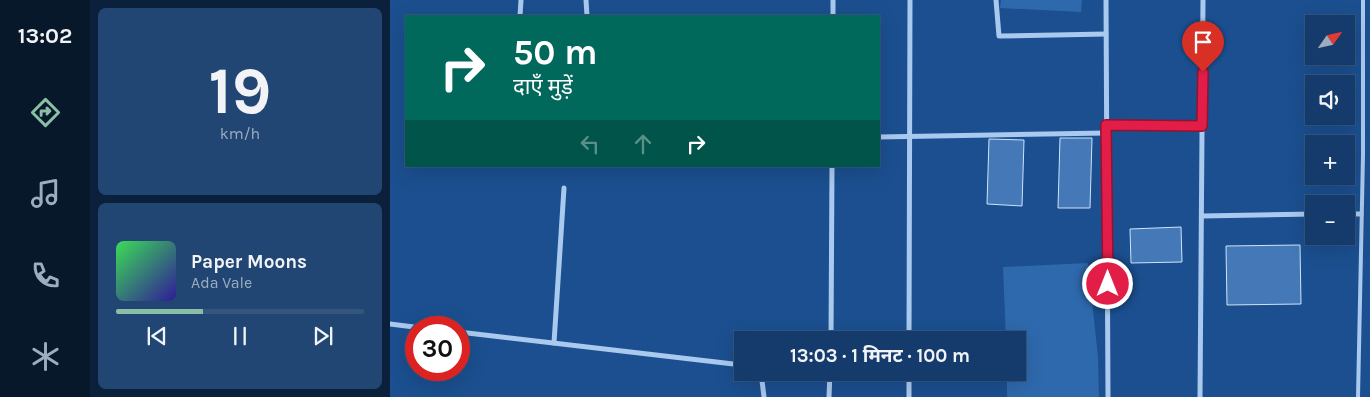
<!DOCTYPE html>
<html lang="hi">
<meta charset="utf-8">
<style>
:root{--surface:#143b6b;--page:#214673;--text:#f1f3f6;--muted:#9dadc1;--line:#33557e;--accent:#8abfa5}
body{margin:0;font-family:Karla,"Noto Sans Devanagari",sans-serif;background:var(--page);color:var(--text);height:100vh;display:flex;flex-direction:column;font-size:19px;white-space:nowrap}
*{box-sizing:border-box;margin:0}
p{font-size:16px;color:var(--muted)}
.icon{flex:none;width:28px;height:28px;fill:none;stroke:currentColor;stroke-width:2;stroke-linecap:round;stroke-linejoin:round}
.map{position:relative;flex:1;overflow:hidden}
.sheet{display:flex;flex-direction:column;gap:8px;padding:8px;background:#0b203b;width:300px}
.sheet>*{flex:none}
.top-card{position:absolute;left:15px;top:15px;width:475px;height:152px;border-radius:0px;box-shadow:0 5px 20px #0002,0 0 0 1px var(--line);background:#00695c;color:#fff;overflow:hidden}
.needle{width:32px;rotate:56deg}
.fabs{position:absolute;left:915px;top:15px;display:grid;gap:10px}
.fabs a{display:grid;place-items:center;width:50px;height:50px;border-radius:0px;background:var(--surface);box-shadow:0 5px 20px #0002,0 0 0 1px var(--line);font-size:25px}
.speed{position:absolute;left:15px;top:316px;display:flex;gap:10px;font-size:25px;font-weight:700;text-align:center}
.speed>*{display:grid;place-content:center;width:65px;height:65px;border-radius:50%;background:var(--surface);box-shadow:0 5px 20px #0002,0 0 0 1px var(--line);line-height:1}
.speed .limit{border:8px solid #d22;background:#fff;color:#111}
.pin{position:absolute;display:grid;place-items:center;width:42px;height:42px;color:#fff;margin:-51px -21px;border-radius:50% 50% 50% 0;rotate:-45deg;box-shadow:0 0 5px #0007}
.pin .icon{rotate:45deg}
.me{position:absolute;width:55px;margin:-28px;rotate:0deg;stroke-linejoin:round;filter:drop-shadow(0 0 4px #0008)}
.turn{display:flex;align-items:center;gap:18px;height:105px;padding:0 25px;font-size:22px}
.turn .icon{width:65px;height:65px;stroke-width:2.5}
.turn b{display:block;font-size:35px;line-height:42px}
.lanes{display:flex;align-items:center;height:48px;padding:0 25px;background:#0003;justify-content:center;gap:25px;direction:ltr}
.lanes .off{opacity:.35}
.sheet .card{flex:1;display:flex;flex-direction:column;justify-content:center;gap:8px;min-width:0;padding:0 18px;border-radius:8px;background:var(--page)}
.sheet .dial{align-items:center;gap:0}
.dial b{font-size:65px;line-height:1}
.song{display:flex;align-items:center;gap:15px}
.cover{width:60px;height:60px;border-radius:8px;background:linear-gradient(135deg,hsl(130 70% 55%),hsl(250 70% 35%))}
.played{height:5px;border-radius:2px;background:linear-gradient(90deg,var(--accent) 35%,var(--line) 35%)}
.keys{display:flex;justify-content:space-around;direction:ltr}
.trip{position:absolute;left:344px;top:331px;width:292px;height:50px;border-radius:0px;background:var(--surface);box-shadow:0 5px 20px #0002,0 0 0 1px var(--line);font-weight:700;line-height:50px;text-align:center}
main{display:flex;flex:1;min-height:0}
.menu{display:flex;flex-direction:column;width:90px;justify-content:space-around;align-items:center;background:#08182b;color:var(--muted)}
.menu .icon{width:35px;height:35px}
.menu .selected{color:var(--accent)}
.menu b{font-size:22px;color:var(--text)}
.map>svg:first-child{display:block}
</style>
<main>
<nav class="menu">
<b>13:02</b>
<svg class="icon selected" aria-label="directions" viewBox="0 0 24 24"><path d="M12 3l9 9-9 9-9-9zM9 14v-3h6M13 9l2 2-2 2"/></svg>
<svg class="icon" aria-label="music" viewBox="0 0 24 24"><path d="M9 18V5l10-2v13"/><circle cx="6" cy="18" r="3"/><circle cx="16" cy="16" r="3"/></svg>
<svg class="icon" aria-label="phone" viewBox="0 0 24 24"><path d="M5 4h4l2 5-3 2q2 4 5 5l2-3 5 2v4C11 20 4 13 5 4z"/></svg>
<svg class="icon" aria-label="climate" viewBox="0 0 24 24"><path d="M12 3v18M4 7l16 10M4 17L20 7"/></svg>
</nav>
<section class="sheet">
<div class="card dial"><b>19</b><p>km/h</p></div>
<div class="card">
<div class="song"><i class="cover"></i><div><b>Paper Moons</b><p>Ada Vale</p></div></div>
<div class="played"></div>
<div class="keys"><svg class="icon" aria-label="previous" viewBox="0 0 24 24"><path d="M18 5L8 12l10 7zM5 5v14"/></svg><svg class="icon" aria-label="pause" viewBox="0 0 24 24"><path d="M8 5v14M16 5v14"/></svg><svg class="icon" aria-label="next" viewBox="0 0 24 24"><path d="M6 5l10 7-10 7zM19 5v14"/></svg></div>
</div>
</section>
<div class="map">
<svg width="980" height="397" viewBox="0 0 980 397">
<rect width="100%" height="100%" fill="#1b4f8f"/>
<!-- green -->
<g fill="#2e69ad">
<path d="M 611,0 L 692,0 L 691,12 L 610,8 Z"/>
<path d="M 698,263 L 708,357 L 709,397 L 617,397 L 617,373 L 628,372 L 628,340 L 616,340 L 613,267 Z"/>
</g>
<!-- building -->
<g fill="#4478b7" stroke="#cfe3fa">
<path d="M 670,138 L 702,138 L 700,208 L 668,208 Z"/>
<path d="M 599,139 L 634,140 L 632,206 L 597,204 Z"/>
<path d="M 791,227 L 792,262 L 741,263 L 740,229 Z"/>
<path d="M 910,245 L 911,304 L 837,305 L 836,246 Z"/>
</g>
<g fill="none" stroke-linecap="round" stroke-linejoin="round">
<!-- service -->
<path stroke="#a9c9ee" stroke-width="4" d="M 968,397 L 973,155 L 973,0"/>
<!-- minor -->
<g stroke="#a9c9ee" stroke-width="5">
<path d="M 196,0 L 197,16"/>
<path d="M 606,0 L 609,36 L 716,34"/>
<path d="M 716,0 L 718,397"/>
<path d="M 130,16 L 131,0"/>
<path d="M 443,16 L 443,0"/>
<path d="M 716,125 L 812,126"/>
<path d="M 489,137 L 716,133"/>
<path d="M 956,214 L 971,214"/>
<path d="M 812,216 L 924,214"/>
<path d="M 0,324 L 32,328"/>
<path d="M 69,332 L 352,365"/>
<path d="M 441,340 L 442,166"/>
<path d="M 519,340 L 520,0"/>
<path d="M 164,343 L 174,188"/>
<path d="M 371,372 L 374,397"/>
<path d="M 519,372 L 519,397"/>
<path d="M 439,397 L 440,372"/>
<path d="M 810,397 L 813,0"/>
</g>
</g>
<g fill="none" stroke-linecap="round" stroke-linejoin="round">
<!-- route casing -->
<g stroke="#92132f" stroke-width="12">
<path id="route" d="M 718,284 L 716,125 L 812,126 L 813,72"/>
</g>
<!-- route -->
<use href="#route" stroke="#e11d48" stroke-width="9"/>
</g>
</svg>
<div class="fabs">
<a><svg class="needle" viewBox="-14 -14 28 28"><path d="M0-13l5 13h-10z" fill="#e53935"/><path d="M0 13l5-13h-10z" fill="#9dadc1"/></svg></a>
<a><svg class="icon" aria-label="sound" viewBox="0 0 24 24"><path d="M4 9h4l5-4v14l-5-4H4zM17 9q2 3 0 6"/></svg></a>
<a>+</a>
<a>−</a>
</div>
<div class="speed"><div class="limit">30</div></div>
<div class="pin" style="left:813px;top:72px;background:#d93025"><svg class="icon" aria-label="arrive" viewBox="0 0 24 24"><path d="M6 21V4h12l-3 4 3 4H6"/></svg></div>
<svg class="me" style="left:718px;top:284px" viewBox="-20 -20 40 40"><circle r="17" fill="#e11d48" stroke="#fff" stroke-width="3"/><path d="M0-11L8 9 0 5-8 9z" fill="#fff"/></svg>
<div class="trip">13:03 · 1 मिनट · 100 m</div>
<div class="top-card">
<div class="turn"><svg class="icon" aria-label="right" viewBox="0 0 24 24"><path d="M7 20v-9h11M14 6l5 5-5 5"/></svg><div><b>50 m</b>दाएँ मुड़ें</div></div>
<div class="lanes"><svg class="icon off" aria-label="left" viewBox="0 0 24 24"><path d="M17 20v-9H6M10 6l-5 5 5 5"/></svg><svg class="icon off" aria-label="ahead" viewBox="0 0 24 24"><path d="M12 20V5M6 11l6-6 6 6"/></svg><svg class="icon" aria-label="right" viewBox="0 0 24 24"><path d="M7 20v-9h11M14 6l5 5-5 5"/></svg></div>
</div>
</div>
</main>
